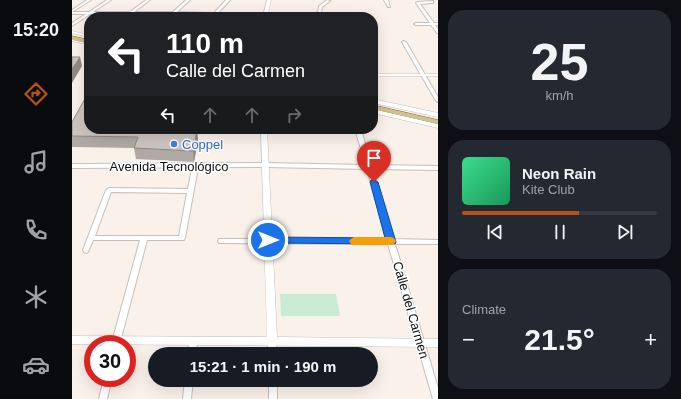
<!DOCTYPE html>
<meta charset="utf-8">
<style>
:root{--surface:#171b24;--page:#242831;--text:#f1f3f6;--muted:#9ea1a6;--line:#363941;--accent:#b5521a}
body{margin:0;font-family:Helvetica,sans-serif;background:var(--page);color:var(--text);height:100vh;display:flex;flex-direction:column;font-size:15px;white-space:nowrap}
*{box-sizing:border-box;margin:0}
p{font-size:13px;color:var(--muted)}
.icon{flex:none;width:22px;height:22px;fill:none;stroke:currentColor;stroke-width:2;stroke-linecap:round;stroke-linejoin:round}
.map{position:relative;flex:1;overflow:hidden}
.side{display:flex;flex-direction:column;gap:10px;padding:10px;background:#0d0f14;width:243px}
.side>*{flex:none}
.banner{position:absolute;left:12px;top:12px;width:294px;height:122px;border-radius:16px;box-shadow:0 4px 16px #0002;background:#202124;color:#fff;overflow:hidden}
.speed{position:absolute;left:12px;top:335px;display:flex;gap:8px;font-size:20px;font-weight:700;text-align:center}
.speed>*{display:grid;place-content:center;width:52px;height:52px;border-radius:50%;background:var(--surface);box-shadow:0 4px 16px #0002;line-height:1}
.speed .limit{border:6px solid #d22;background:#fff;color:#111}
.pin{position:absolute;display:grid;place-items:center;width:34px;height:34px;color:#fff;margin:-41px -17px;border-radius:50% 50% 50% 0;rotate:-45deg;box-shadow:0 0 4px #0007}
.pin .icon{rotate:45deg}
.me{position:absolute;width:44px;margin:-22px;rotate:90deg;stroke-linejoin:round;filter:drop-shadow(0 0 3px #0008)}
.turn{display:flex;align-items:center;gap:14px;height:84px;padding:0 16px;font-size:18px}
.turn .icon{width:52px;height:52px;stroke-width:2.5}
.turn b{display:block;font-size:28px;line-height:34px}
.lanes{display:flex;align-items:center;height:38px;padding:0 16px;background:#0003;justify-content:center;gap:20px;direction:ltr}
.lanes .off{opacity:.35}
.big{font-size:30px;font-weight:700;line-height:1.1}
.side .card{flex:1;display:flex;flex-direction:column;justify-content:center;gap:6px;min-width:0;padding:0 14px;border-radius:16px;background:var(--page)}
.side .dial{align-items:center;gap:0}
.dial b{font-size:52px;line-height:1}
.song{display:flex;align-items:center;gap:12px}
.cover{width:48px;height:48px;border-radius:6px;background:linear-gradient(135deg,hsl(150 70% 55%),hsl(150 70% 35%))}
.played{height:4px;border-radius:2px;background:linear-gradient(90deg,var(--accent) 60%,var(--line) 60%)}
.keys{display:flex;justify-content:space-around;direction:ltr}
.heat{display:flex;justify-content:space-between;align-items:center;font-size:22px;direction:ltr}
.trip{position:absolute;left:76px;top:347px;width:230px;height:40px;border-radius:20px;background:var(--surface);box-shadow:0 4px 16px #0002;font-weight:700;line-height:40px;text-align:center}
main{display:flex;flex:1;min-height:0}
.tabs{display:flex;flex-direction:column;width:72px;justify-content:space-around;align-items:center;background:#090b0e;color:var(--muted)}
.tabs .icon{width:28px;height:28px}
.tabs .active{color:var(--accent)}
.tabs b{font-size:18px;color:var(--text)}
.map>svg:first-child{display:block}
</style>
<main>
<nav class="tabs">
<b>15:20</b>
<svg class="icon active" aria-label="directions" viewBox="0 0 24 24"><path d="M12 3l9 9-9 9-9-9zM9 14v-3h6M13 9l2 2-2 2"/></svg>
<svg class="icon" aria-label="music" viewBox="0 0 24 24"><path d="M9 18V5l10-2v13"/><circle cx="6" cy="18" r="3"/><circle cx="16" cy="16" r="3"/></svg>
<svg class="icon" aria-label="phone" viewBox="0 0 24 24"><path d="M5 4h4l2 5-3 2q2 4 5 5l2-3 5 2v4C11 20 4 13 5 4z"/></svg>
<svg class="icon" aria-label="climate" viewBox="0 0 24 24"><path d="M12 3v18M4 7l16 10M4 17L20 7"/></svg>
<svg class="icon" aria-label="car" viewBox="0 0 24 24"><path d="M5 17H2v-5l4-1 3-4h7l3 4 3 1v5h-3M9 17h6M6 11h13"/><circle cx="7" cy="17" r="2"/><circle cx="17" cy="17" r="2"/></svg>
</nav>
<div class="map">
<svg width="366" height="399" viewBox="0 0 366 399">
<rect width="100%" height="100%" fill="#faf1eb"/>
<!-- green -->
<path fill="#c9ebd3" d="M 208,294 L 264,294 L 268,316 L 209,316 Z"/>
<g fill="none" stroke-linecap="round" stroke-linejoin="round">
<!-- minor casing -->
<g stroke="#c7bfb9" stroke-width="2">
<g id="minor">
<path d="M 15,0 L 19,0 L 0,12 L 17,12 L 35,0 L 39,0 L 21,12 L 58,12 L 74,0 L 78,0 L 62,12 L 101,12 L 114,0 L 118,0 L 105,12 L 142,13 L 154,0 L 158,0 L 146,13 L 243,13 L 246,12 L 247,6 L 255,0 L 258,1 L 250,7 L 249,14 L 243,15 L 144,15 L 142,16 L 141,15 L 103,14 L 100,16 L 99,14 L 58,15 L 18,14 L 0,26 L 0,23 L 14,14 L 0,14 L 0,10 Z"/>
<path d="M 312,0 L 316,0 L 318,7 L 316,7 Z"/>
<path d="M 361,1 L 361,3 L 360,3 L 348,4 L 362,23 L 366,23 L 366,25 L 363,25 L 366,29 L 366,33 L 365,33 L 359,25 L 344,25 L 342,24 L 344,23 L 358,23 L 344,3 L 345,2 Z"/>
<path d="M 331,41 L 334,42 L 366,97 L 366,102 L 364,101 L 330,42 Z"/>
<path d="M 283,129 L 289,129 L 299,165 L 366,166 L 366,170 L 300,169 L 322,239 L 366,240 L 366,244 L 323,244 L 366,388 L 366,399 L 361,399 L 316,244 L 149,243 L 147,243 L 146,241 L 147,239 L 315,239 L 295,169 L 193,167 L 0,168 L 0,164 L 193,163 L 294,165 Z"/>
<path d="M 122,171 L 125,173 L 113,238 L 112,240 L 75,240 L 48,342 L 47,344 L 41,344 L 40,342 L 68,240 L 21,240 L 16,252 L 14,253 L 12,252 L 11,250 L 34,190 L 37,188 L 116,189 L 119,173 ZM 39,192 L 115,193 L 107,236 L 23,236 Z"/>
<path d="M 121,337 L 124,338 L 125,341 L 124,354 L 116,354 L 117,341 L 118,338 Z"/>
<path d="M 200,337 L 203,338 L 204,341 L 204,354 L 196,354 L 196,341 L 197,338 Z"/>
<path d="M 32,378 L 40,378 L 35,399 L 27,399 Z"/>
<path d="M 113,380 L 121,380 L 119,399 L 111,399 Z"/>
<rect x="197" y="380" width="8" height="19"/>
</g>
</g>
<!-- tertiary casing -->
<g stroke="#c7bfb9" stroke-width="1">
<g id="tertiary">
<path d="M 195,0 L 199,0 L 195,17 L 191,17 Z"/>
<path d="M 0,31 L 17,35 L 17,37 L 0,33 Z"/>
<path d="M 0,39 L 17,43 L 17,45 L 0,41 Z"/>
<rect x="301" y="74" width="65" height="2"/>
<path d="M 301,99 L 366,113 L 366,117 L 301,103 Z"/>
<path d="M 301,109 L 366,124 L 366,128 L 301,113 Z"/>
<path d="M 189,129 L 195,129 L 205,337 L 366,339 L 366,347 L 0,344 L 0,336 L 195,337 Z"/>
</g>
</g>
<!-- primary casing -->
<g stroke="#7a6731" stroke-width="1">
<g id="primary">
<path d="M 0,36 L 17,40 L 17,44 L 0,40 Z"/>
<path d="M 301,105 L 366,120 L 366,124 L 301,109 Z"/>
</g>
</g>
<!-- minor -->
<use href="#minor" fill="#fff" fill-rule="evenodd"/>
<!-- tertiary -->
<use href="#tertiary" fill="#fff" fill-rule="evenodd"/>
<!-- primary -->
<use href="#primary" fill="#d1c190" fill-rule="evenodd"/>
</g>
<!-- wall -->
<path fill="#b1a9a5" d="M 0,122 L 17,129 L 85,129 L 85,130 L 125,130 L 126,141 L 122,162 L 64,159 L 62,148 L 0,147 Z"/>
<!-- shaded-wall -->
<g fill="#908a86">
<path d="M 8,57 L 10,66 L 0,83 L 0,69 Z"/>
<path d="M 125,130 L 126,141 L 122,162 L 121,151 Z"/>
</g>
<!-- building -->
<g fill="#cec5c0" stroke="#908a86">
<path d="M 0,57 L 8,57 L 0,69 Z"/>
<path d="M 15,95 L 17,95 L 17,129 L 79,129 L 125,130 L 121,151 L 62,148 L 66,137 L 0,136 L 0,122 Z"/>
</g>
<!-- route -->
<path fill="#1a73e8" stroke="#114b97" d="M 299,180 L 302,180 L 306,182 L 324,242 L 323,244 L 192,243 L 191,240 L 192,238 L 196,237 L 313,238 L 298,182 Z"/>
<!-- slow -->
<path fill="#f59e0b" d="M 282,237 L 319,237 L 322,238 L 324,241 L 322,244 L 319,245 L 282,245 L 279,244 L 277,241 L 279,239 Z"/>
<!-- markers -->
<circle fill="#3f7fe0" stroke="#fff" stroke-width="1.5" cx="102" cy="144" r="4"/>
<g text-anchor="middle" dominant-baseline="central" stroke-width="3" stroke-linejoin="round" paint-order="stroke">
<!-- shop labels -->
<g font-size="13" fill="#366cbe" stroke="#fff" text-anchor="start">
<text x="110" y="144">Coppel</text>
</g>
<!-- street labels -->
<g font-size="13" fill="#100d0b" stroke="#fff">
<text x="97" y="166">Avenida Tecnológico</text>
<text transform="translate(339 310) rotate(74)">Calle del Carmen</text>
</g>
</g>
</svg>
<div class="speed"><div class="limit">30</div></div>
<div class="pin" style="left:302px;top:182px;background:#d93025"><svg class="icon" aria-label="arrive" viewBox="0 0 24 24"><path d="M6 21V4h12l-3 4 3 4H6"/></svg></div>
<svg class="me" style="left:196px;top:240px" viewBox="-20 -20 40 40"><circle r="17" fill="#1a73e8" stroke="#fff" stroke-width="3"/><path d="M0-11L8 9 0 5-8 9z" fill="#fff"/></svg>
<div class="trip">15:21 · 1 min · 190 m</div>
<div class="banner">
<div class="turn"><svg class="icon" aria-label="left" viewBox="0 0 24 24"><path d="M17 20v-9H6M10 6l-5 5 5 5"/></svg><div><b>110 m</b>Calle del Carmen</div></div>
<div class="lanes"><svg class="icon" aria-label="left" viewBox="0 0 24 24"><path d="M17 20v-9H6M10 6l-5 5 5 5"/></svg><svg class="icon off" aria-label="ahead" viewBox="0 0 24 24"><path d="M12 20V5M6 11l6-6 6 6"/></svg><svg class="icon off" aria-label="ahead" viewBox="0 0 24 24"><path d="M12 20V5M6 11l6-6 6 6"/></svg><svg class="icon off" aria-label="right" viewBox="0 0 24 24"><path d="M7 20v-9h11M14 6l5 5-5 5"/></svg></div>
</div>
</div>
<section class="side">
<div class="card dial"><b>25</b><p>km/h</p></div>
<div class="card">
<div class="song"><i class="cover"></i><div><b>Neon Rain</b><p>Kite Club</p></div></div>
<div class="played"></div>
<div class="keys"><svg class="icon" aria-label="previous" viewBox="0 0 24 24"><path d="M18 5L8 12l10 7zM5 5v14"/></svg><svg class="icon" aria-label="pause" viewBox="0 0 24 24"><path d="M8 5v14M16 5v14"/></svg><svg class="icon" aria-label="next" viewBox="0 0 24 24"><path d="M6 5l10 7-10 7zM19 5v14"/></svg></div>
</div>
<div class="card"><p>Climate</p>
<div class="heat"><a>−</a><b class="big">21.5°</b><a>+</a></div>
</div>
</section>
</main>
